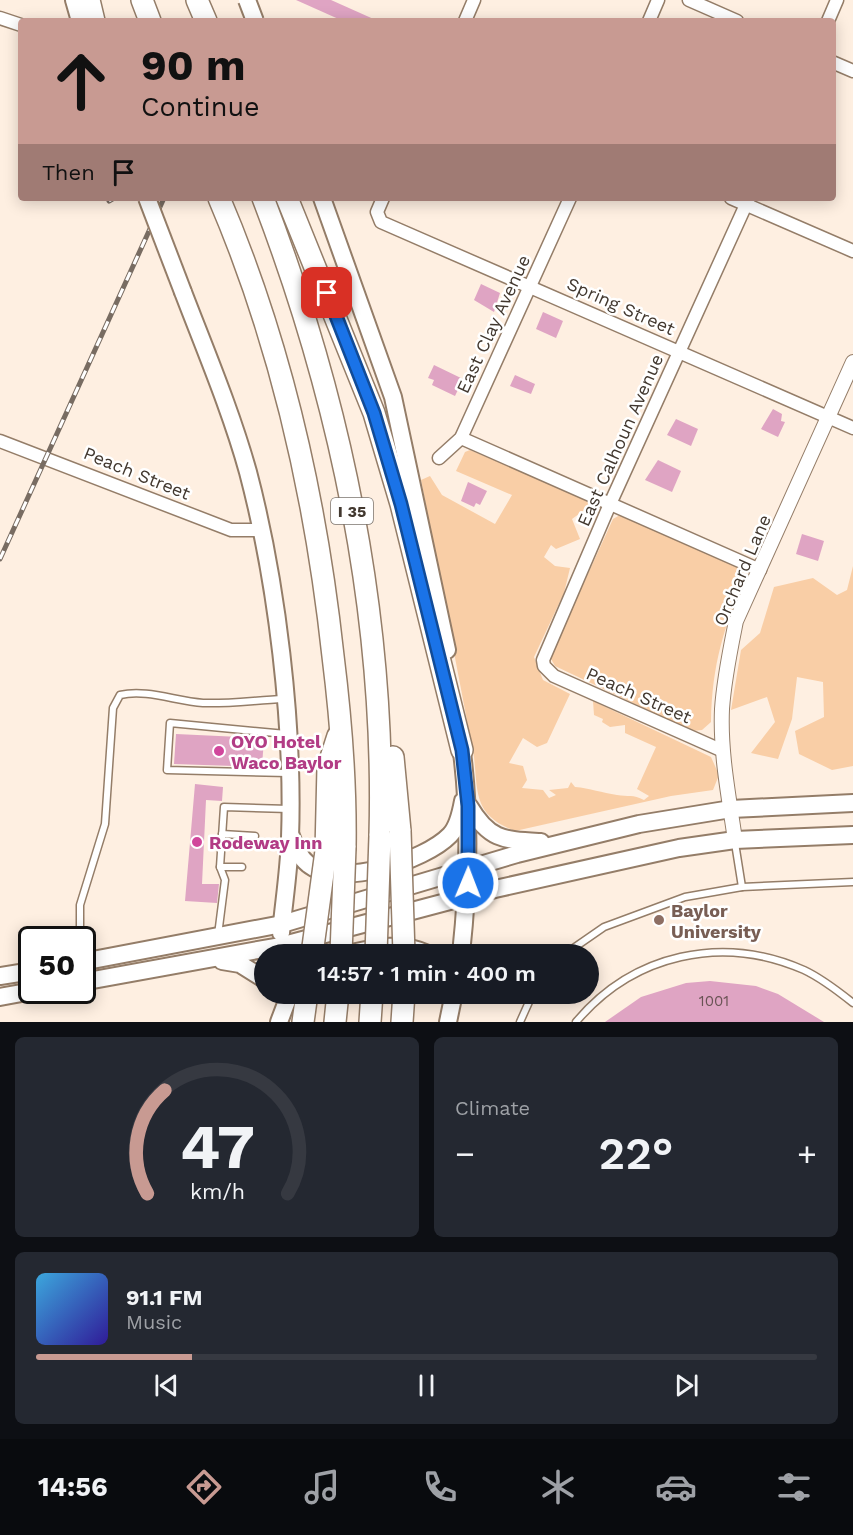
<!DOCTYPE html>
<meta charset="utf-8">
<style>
:root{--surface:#171b24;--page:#242831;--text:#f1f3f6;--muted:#9ea1a6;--line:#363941;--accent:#c89a92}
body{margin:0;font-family:"Work Sans",sans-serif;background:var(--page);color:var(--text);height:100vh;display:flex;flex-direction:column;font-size:22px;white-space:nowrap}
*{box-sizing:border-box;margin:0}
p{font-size:20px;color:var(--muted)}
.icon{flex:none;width:33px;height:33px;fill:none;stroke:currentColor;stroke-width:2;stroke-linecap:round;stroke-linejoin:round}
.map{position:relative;height:1022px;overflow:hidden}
.panel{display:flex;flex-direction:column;gap:15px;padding:15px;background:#0d0f14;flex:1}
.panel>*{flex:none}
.banner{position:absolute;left:18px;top:18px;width:818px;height:183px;border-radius:6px;box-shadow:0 3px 15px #0003;background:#c89a92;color:#111;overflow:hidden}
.speed{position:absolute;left:18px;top:926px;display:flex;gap:12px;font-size:30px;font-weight:700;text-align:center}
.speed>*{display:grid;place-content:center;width:78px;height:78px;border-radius:50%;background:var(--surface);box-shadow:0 3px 15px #0003;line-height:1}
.speed .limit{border:3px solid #111;border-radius:9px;background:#fff;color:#111}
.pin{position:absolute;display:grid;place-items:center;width:51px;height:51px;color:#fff;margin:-26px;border-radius:12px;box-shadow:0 3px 9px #0006}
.me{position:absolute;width:66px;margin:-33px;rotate:1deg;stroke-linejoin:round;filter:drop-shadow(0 0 4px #0008)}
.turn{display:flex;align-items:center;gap:21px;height:126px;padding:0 24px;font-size:27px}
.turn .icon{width:78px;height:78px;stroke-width:2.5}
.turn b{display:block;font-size:42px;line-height:51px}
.then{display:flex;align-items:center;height:57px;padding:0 24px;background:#0003;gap:12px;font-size:22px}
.big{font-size:45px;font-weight:600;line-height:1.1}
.panel .widget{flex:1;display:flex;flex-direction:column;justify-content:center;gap:9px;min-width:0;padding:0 21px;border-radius:9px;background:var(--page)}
.panel .dial{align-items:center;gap:0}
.dial svg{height:156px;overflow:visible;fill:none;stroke:var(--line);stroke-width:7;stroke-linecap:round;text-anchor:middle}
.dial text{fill:var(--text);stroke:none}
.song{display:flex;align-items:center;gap:18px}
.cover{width:72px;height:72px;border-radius:9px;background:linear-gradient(135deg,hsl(200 70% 55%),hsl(250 70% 35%))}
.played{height:6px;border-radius:3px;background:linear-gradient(90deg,var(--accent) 20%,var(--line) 20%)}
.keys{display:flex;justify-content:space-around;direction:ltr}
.heat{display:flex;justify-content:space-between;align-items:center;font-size:33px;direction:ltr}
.panel .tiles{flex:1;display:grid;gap:15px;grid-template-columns:1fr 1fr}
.widget:last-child{grid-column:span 2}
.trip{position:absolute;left:254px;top:944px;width:345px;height:60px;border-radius:30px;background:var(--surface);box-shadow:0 3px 15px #0003;font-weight:600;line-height:60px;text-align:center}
.menu{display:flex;height:96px;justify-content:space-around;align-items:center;background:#090b0e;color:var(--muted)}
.menu .icon{width:42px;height:42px}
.menu .current{color:var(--accent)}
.menu b{font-size:27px;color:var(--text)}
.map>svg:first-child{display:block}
</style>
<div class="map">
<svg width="853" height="1022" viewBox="0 0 853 1022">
<rect width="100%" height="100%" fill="#feefe1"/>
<!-- green -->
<g fill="#f9cea6">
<path d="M 470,450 L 594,503 L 572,519 L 580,539 L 556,549 L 551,545 L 544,557 L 555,566 L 570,568 L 564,593 L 534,657 L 543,680 L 570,694 L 547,743 L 537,747 L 523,738 L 509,763 L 523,766 L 527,780 L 522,788 L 543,790 L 549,798 L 556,795 L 549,790 L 568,788 L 571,782 L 575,787 C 590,788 602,793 617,795 C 628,797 633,794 644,800 L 649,796 L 637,789 L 656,747 L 625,733 L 625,725 L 610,727 L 602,722 L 603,719 L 594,715 L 593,701 L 711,757 L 719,775 L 713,790 L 671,796 L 515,831 C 474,815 478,795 474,757 L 421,480 L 430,476 L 442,495 L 495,524 L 512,495 L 456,471 L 465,452 Z"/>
<path d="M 620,515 L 744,570 L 745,575 C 724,629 712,663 711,722 L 702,730 L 692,731 L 555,666 L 550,657 L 613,519 Z"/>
<path d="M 853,566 L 853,766 L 832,770 L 799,754 L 795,731 L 824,717 L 823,682 L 797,677 L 792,719 L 778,759 L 751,753 L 775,722 L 767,697 L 731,710 L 741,650 L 760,633 L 774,587 L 813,578 L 837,595 L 847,590 Z"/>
</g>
<!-- building -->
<g fill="#dfa4c3">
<path d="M 296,0 L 331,0 L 378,21 L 343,21 Z"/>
<path d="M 481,284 L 500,293 L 494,312 L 474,300 Z"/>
<path d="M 543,312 L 563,321 L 556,338 L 536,329 Z"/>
<path d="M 434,365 L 463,379 L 455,396 L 432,385 L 434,380 L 428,378 Z"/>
<path d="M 515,375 L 535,384 L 531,394 L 510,386 Z"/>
<path d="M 773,409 L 782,414 L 781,421 L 785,422 L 778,437 L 761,429 Z"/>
<path d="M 676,419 L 698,429 L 691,446 L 667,435 Z"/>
<path d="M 658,460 L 681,471 L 672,492 L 645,480 Z"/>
<path d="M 468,482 L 487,491 L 480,505 L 476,503 L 474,507 L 461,501 Z"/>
<path d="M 802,534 L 824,541 L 818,561 L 796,554 Z"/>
<path d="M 176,734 L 264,738 L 262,767 L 174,764 Z"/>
<path d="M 195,784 L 223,787 L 222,801 L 206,800 L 202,884 L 219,884 L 217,903 L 185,901 Z"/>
<path d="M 710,981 L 756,986 L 778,994 L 824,1022 L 605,1022 L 641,997 L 686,983 Z"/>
</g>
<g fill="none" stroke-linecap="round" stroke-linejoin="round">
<!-- service casing -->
<g stroke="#947d68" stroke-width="9">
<g id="service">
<path d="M 286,734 L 170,723 L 167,770 L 288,773"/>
<path d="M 222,834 L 255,836"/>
<path d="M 735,843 L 742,887"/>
<path d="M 242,867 L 220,867 L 224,807 L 289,809"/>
<path d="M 218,935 L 225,880 L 220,867"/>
<path d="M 80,939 L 80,905 L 105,824 L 113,708 L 120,695 C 147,689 175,701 203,703 C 229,704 257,700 283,699"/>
<path d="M 565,954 L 604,927 L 685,897 L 742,887 L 853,882"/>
<path d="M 520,1022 L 533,993"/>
<path d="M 576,1022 C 633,954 722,934 804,970 C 821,978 838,991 853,1003"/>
</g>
</g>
<!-- minor casing -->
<g stroke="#947d68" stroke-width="15">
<g id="minor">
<path d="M 689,0 L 737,21"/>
<path d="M 0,18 L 21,25"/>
<path d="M 465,21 L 474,0"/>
<path d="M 649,21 L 658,0"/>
<path d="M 828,21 L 837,0"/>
<path d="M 832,62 L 853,71"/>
<path d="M 383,198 L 377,212 L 381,222 L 853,428"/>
<path d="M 731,198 L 853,251"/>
<path d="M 461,438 L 760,570"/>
<path d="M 0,441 L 231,530 L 261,530"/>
<path d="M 439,458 L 461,438 L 570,198"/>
<path d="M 723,751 L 554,676 L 544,666 L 543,660 L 610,504 L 749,198"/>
</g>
</g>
<!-- tertiary casing -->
<g stroke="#947d68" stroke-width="16">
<path id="tertiary" d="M 735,840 C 729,797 720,753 722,709 C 724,679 730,651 736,621 L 853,362"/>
</g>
<!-- secondary casing -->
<g stroke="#947d68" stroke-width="20">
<g id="secondary">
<path d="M 74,0 L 80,21"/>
<path d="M 322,198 L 393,397 L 447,650"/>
<path d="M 183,292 C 206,352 231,411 248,472 C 277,582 294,725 290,838 C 289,870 284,901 281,933"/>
<path d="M 460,738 C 471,811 469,881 461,954"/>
<path d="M 469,806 C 489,840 503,840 541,842"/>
<path d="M 291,836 C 295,846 299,857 308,864 C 338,889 425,861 450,835 C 458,827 461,812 463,801"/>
<path d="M 347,954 C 374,948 401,941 428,954"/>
<path d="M 222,961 L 240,964 L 264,979"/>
<path d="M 82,962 L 282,924 L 517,854 L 639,824 L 731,809 L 853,803"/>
<path d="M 0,976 L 32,971"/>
<path d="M 82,982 L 280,946 L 495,889 L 679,848 L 735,840 L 853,835"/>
<path d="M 0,997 L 38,990"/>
<path d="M 279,1022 L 290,993"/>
<path d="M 448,1022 L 454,993"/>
</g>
</g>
<!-- motorway casing -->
<g stroke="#947d68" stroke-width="24">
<g id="motorway">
<path d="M 89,0 L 94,21"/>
<path d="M 142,0 L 150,21"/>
<path d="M 197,0 L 206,21"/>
<path d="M 219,198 C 281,343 316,499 333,656 C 341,720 346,782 345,847"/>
<path d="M 263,198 C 341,401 386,618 380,836"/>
<path d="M 287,198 L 374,413 L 401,504 L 462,750"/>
<path d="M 393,757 L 400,831"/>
<path d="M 326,851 L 328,767 L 338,736"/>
<path d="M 303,1022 L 307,993"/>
<path d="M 335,1022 L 338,993"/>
<path d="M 370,1022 L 372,993"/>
<path d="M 402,1022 L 404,993"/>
</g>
</g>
<!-- path -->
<path stroke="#ac9f93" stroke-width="1.5" stroke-dasharray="4.5 4.5" stroke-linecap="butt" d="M 46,1002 L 79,996"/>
<!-- service -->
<use href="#service" stroke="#fff" stroke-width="6"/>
<!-- minor -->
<use href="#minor" stroke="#fff" stroke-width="12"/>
<!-- tertiary -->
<use href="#tertiary" stroke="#fff" stroke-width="14"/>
<!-- secondary -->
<use href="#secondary" stroke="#fff" stroke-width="16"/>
<!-- motorway -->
<use href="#motorway" stroke="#fff" stroke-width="21"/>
<!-- rail casing -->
<g stroke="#786c62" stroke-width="5">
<g id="rail">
<path d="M 245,21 L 254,0"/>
<path d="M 109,201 L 114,198"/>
<path d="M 0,559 L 164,198"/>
</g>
</g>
<!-- rail -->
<use href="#rail" stroke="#fff" stroke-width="3" stroke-dasharray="9" stroke-linecap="butt"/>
<!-- secondary-bridge casing -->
<g stroke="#947d68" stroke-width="20" stroke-linecap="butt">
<g id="secondary-bridge">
<path d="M 247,0 L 255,21"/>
<path d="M 147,198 L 183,292"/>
</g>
</g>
<!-- motorway-bridge casing -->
<g stroke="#947d68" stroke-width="24" stroke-linecap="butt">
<g id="motorway-bridge">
<path d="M 400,831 L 404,954"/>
<path d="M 312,954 L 326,851"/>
<path d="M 341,954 L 345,847"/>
<path d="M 376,954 L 380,836"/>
</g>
</g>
<!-- secondary-bridge -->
<use href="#secondary-bridge" stroke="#fff" stroke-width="16"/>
<!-- motorway-bridge -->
<use href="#motorway-bridge" stroke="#fff" stroke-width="21"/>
</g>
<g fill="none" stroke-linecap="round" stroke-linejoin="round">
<!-- route casing -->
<g stroke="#114b97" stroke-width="15">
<path id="route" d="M 327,293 L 374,413 L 401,504 L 462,750 L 468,806 L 468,883"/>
</g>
<!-- route -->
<use href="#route" stroke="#1a73e8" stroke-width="10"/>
</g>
<!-- markers -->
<g fill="#d1479c" stroke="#fff" stroke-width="2">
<circle cx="219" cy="751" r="6"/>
<circle cx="197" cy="842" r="6"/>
</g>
<circle fill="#8d6e63" stroke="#fff" stroke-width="2" cx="659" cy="920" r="6"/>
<g text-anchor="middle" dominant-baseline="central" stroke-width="5" stroke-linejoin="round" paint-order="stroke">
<!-- number labels -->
<g font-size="15" fill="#695354">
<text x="714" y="1001">1001</text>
</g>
<!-- shield labels -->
<rect fill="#fff" stroke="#7b746d" stroke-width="1.5" x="331" y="498" width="42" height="26" rx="4.5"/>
<g font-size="16" font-weight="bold" fill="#42382f">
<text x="352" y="511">I 35</text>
</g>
<!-- street labels -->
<g font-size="18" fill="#42382f" stroke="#fff">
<text transform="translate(621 306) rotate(24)">Spring Street</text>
<text transform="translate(493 324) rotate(-65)">East Clay Avenue</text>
<text transform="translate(620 440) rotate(-66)">East Calhoun Avenue</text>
<text transform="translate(137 473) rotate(22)">Peach Street</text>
<text transform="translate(742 570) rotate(-67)">Orchard Lane</text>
<text transform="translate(639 695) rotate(24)">Peach Street</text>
</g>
<!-- hotel labels -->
<g font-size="18" font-weight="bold" fill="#b23c85" stroke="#fff" text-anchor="start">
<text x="231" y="741">OYO Hotel<tspan x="231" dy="21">Waco Baylor</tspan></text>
<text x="209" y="842">Rodeway Inn</text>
</g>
<!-- education labels -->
<g font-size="18" font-weight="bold" fill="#785e54" stroke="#fff" text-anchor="start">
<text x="671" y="910">Baylor<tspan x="671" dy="21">University</tspan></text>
</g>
</g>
</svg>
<div class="speed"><div class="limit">50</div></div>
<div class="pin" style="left:327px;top:293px;background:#d93025"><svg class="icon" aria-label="arrive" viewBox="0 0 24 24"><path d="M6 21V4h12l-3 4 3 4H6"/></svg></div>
<svg class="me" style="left:468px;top:883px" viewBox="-20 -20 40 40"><circle r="17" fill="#1a73e8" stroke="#fff" stroke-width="3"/><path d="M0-11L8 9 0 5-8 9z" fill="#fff"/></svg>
<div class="trip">14:57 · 1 min · 400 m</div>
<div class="banner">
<div class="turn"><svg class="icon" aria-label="ahead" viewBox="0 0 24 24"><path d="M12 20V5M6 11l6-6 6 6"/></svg><div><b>90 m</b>Continue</div></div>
<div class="then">Then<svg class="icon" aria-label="arrive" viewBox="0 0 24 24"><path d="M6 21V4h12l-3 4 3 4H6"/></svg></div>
</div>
</div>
<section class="panel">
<div class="tiles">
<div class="widget dial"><svg viewBox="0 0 100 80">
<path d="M14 69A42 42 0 1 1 86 69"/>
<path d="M14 69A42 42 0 0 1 23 16" stroke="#c89a92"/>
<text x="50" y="56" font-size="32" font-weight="700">47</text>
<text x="50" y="72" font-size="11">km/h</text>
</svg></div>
<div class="widget"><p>Climate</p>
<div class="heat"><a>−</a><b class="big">22°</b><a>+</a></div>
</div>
<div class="widget">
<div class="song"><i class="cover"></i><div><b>91.1 FM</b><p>Music</p></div></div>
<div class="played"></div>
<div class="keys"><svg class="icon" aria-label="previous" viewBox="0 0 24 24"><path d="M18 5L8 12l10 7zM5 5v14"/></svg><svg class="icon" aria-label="pause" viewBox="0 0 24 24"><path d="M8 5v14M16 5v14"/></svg><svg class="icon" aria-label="next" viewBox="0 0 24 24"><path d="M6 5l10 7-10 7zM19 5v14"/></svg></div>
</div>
</div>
</section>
<nav class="menu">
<b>14:56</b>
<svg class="icon current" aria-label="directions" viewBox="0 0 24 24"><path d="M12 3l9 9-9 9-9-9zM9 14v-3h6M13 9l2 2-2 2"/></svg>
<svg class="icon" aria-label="music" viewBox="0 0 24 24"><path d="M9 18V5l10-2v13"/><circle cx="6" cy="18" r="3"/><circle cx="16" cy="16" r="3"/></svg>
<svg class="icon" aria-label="phone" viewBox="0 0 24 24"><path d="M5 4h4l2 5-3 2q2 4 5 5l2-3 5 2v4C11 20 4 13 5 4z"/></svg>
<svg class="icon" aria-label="climate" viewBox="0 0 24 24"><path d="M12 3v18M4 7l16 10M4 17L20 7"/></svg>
<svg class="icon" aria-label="car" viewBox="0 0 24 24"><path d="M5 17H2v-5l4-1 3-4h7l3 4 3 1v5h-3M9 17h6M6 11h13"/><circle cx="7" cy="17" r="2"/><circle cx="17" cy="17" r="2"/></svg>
<svg class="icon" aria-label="filters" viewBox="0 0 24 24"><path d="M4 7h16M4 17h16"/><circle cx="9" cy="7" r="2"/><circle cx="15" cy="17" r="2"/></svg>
</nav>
